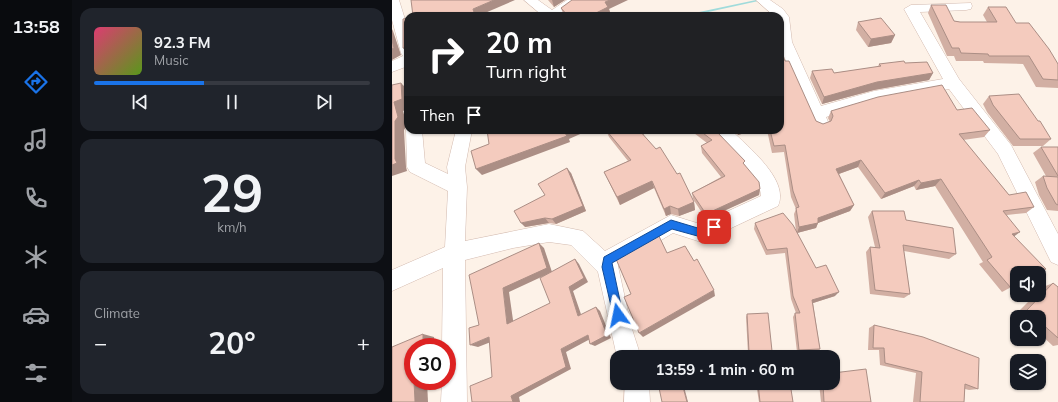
<!DOCTYPE html>
<meta charset="utf-8">
<style>
:root{--surface:#171b24;--page:#20242c;--text:#f1f3f6;--muted:#9ea1a6;--line:#363941;--accent:#1a73e8}
body{margin:0;font-family:Mulish,sans-serif;background:var(--page);color:var(--text);height:100vh;display:flex;flex-direction:column;font-size:15px;white-space:nowrap}
*{box-sizing:border-box;margin:0}
p{font-size:13px;color:var(--muted)}
.icon{flex:none;width:22px;height:22px;fill:none;stroke:currentColor;stroke-width:2;stroke-linecap:round;stroke-linejoin:round}
.map{position:relative;flex:1;overflow:hidden}
.sheet{display:flex;flex-direction:column;gap:8px;padding:8px;background:#0d0f14;width:320px}
.sheet>*{flex:none}
.top-card{position:absolute;left:12px;top:12px;width:380px;height:122px;border-radius:12px;box-shadow:0 1px 3px #0004;background:#202124;color:#fff;overflow:hidden}
.tools{position:absolute;left:618px;top:266px;display:grid;gap:8px}
.tools a{display:grid;place-items:center;width:36px;height:36px;border-radius:8px;background:var(--surface);box-shadow:0 1px 3px #0004;font-size:20px}
.speed{position:absolute;left:12px;top:338px;display:flex;gap:8px;font-size:20px;font-weight:700;text-align:center}
.speed>*{display:grid;place-content:center;width:52px;height:52px;border-radius:50%;background:var(--surface);box-shadow:0 1px 3px #0004;line-height:1}
.speed .limit{border:6px solid #d22;background:#fff;color:#111}
.pin{position:absolute;display:grid;place-items:center;width:34px;height:34px;color:#fff;margin:-17px;border-radius:8px;box-shadow:0 2px 6px #0006}
.me{position:absolute;width:44px;margin:-22px;rotate:348deg;stroke-linejoin:round;filter:drop-shadow(0 0 3px #0008)}
.turn{display:flex;align-items:center;gap:14px;height:84px;padding:0 16px;font-size:18px}
.turn .icon{width:52px;height:52px;stroke-width:2.5}
.turn b{display:block;font-size:28px;line-height:34px}
.then{display:flex;align-items:center;height:38px;padding:0 16px;background:#0003;gap:8px;font-size:15px}
.big{font-size:30px;font-weight:700;line-height:1.1}
.sheet .tile{flex:1;display:flex;flex-direction:column;justify-content:center;gap:6px;min-width:0;padding:0 14px;border-radius:12px;background:var(--page)}
.sheet .dial{align-items:center;gap:0}
.dial b{font-size:52px;line-height:1}
.song{display:flex;align-items:center;gap:12px}
.cover{width:48px;height:48px;border-radius:6px;background:linear-gradient(135deg,hsl(340 70% 55%),hsl(90 70% 35%))}
.played{height:4px;border-radius:2px;background:linear-gradient(90deg,var(--accent) 40%,var(--line) 40%)}
.keys{display:flex;justify-content:space-around;direction:ltr}
.heat{display:flex;justify-content:space-between;align-items:center;font-size:22px;direction:ltr}
.trip{position:absolute;left:218px;top:350px;width:230px;height:40px;border-radius:12px;background:var(--surface);box-shadow:0 1px 3px #0004;font-weight:700;line-height:40px;text-align:center}
main{display:flex;flex:1;min-height:0}
.tabs{display:flex;flex-direction:column;width:72px;justify-content:space-around;align-items:center;background:#090b0e;color:var(--muted)}
.tabs .icon{width:28px;height:28px}
.tabs .active{color:var(--accent)}
.tabs b{font-size:18px;color:var(--text)}
.map>svg:first-child{display:block}
</style>
<main>
<nav class="tabs">
<b>13:58</b>
<svg class="icon active" aria-label="directions" viewBox="0 0 24 24"><path d="M12 3l9 9-9 9-9-9zM9 14v-3h6M13 9l2 2-2 2"/></svg>
<svg class="icon" aria-label="music" viewBox="0 0 24 24"><path d="M9 18V5l10-2v13"/><circle cx="6" cy="18" r="3"/><circle cx="16" cy="16" r="3"/></svg>
<svg class="icon" aria-label="phone" viewBox="0 0 24 24"><path d="M5 4h4l2 5-3 2q2 4 5 5l2-3 5 2v4C11 20 4 13 5 4z"/></svg>
<svg class="icon" aria-label="climate" viewBox="0 0 24 24"><path d="M12 3v18M4 7l16 10M4 17L20 7"/></svg>
<svg class="icon" aria-label="car" viewBox="0 0 24 24"><path d="M5 17H2v-5l4-1 3-4h7l3 4 3 1v5h-3M9 17h6M6 11h13"/><circle cx="7" cy="17" r="2"/><circle cx="17" cy="17" r="2"/></svg>
<svg class="icon" aria-label="filters" viewBox="0 0 24 24"><path d="M4 7h16M4 17h16"/><circle cx="9" cy="7" r="2"/><circle cx="15" cy="17" r="2"/></svg>
</nav>
<section class="sheet">
<div class="tile">
<div class="song"><i class="cover"></i><div><b>92.3 FM</b><p>Music</p></div></div>
<div class="played"></div>
<div class="keys"><svg class="icon" aria-label="previous" viewBox="0 0 24 24"><path d="M18 5L8 12l10 7zM5 5v14"/></svg><svg class="icon" aria-label="pause" viewBox="0 0 24 24"><path d="M8 5v14M16 5v14"/></svg><svg class="icon" aria-label="next" viewBox="0 0 24 24"><path d="M6 5l10 7-10 7zM19 5v14"/></svg></div>
</div>
<div class="tile dial"><b>29</b><p>km/h</p></div>
<div class="tile"><p>Climate</p>
<div class="heat"><a>−</a><b class="big">20°</b><a>+</a></div>
</div>
</section>
<div class="map">
<svg width="666" height="402" viewBox="0 0 666 402">
<rect width="100%" height="100%" fill="#fdf2e8"/>
<g fill="none" stroke-linecap="round" stroke-linejoin="round">
<!-- stream -->
<path fill="#a0dbdb" fill-rule="evenodd" d="M 364,0 L 371,0 L 298,16 L 291,16 L 293,15 Z"/>
<!-- street casing -->
<g stroke="#d3baaf" stroke-width="1">
<g id="street">
<path d="M 0,0 L 7,0 L 16,29 L 16,66 L 0,72 L 0,61 L 11,56 L 9,53 L 0,20 Z"/>
<path d="M 132,0 L 146,0 L 160,10 L 175,0 L 189,0 L 169,16 L 151,16 Z"/>
<path d="M 364,0 L 378,0 L 391,9 L 397,17 L 400,42 L 429,106 L 482,91 L 551,79 L 512,9 L 519,5 L 579,3 L 580,6 L 579,9 L 574,10 L 528,12 L 567,79 L 619,145 L 666,234 L 666,265 L 659,262 L 606,154 L 557,89 L 482,103 L 434,117 L 437,124 L 435,128 L 429,130 L 423,128 L 388,47 L 388,16 L 382,16 Z"/>
<path d="M 16,126 L 16,130 L 30,130 L 33,163 L 56,174 L 55,167 L 64,130 L 80,130 L 73,167 L 75,187 L 73,241 L 157,224 L 191,231 L 213,251 L 279,215 L 308,224 L 369,196 C 368,171 332,151 321,130 L 339,130 C 356,147 398,180 386,206 L 316,239 L 309,242 L 281,233 L 226,266 L 239,326 L 249,357 L 225,357 L 206,272 L 179,245 L 157,242 L 121,248 L 73,260 L 75,402 L 49,402 L 50,381 L 55,381 L 55,347 L 50,347 L 51,268 L 0,291 L 0,270 L 53,247 L 56,191 L 18,172 L 15,167 L 14,130 Z"/>
<path d="M 233,383 L 257,383 L 258,402 L 232,402 Z"/>
</g>
</g>
<!-- street -->
<use href="#street" fill="#fff" fill-rule="evenodd"/>
</g>
<!-- wall -->
<g fill="#d2afa3">
<path d="M 156,0 L 173,0 L 162,7 Z"/>
<path d="M 539,5 L 562,21 L 568,22 L 595,22 L 591,15 L 596,7 L 624,23 L 666,64 L 666,88 L 644,87 L 631,64 L 592,63 L 591,61 L 564,61 L 562,56 L 555,56 L 536,13 Z"/>
<path d="M 169,8 L 217,9 L 219,15 L 216,16 L 172,16 Z"/>
<path d="M 466,22 L 503,35 L 499,43 L 476,47 L 464,30 Z"/>
<path d="M 393,61 L 424,121 L 431,124 L 438,122 L 436,118 L 439,111 L 565,110 L 598,130 L 592,137 L 571,140 L 617,195 L 642,207 L 634,213 L 615,215 L 622,236 L 625,284 L 610,292 L 587,264 L 591,262 L 543,186 L 524,190 L 522,186 L 489,199 L 466,167 L 447,174 L 462,205 L 458,211 L 426,223 L 424,228 L 405,233 L 424,268 L 443,296 L 421,303 L 428,349 L 424,352 L 405,352 L 401,317 L 403,313 L 404,313 L 399,299 L 393,253 L 374,255 L 362,229 L 363,223 L 404,231 L 402,214 L 404,209 L 399,197 L 392,152 L 380,153 L 375,130 L 388,130 Z"/>
<path d="M 513,63 L 541,73 L 537,80 L 482,90 L 430,104 L 418,78 L 420,71 L 442,73 L 486,67 L 487,64 Z"/>
<path d="M 597,96 L 659,139 L 651,146 L 621,146 L 595,112 L 591,104 Z"/>
<path d="M 214,130 L 251,130 L 252,134 L 251,135 L 302,202 L 303,210 L 287,216 L 279,214 L 274,216 L 262,188 L 228,205 L 212,172 L 236,161 L 217,137 Z"/>
<path d="M 298,130 L 324,130 L 353,165 L 368,189 L 367,195 L 314,219 L 301,199 L 300,193 L 329,177 L 310,153 L 309,146 L 315,143 Z"/>
<path d="M 341,130 L 363,130 L 346,135 Z"/>
<path d="M 649,147 L 666,147 L 666,211 L 655,210 L 647,195 L 643,182 L 651,176 L 654,176 L 641,153 Z"/>
<path d="M 179,173 L 194,211 L 164,224 L 157,223 L 133,227 L 153,195 Z"/>
<path d="M 480,211 L 514,220 L 564,254 L 557,259 L 512,251 L 518,294 L 512,298 L 478,294 L 474,252 L 478,247 L 483,247 L 476,217 Z"/>
<path d="M 661,283 L 666,287 L 666,345 L 661,346 L 647,333 L 647,317 L 629,317 L 625,313 L 643,295 L 647,295 L 647,291 L 651,287 Z"/>
<path d="M 355,314 L 380,351 L 378,353 L 356,354 L 354,317 Z"/>
<path d="M 482,325 L 586,389 L 577,390 L 573,389 L 572,402 L 521,402 L 524,373 L 488,365 L 487,350 L 476,350 L 477,328 Z"/>
<path d="M 364,383 L 398,383 L 401,402 L 367,402 Z"/>
<path d="M 427,383 L 441,383 L 479,402 L 429,402 Z"/>
</g>
<!-- shaded-wall -->
<g fill="#ab8e85">
<path d="M 102,0 L 123,0 L 86,16 L 83,16 L 81,9 Z"/>
<path d="M 160,0 L 173,0 L 162,7 Z"/>
<path d="M 218,0 L 236,0 L 217,9 L 219,15 L 216,16 L 198,16 L 213,2 Z"/>
<path d="M 0,29 L 1,31 L 9,55 L 0,60 Z"/>
<path d="M 503,35 L 499,43 L 476,47 L 479,39 Z"/>
<path d="M 16,47 L 16,54 L 11,48 Z"/>
<path d="M 541,73 L 537,80 L 482,90 L 430,104 L 432,97 L 485,82 Z"/>
<path d="M 9,83 L 16,90 L 16,109 L 11,111 L 15,125 L 12,130 L 14,167 L 15,171 L 0,176 L 0,165 L 3,159 L 2,102 Z"/>
<path d="M 179,130 L 194,130 L 195,131 L 177,139 L 178,142 L 90,175 L 84,169 Z"/>
<path d="M 246,130 L 251,130 L 252,134 L 248,137 Z"/>
<path d="M 346,130 L 363,130 L 346,135 Z"/>
<path d="M 469,160 L 466,167 L 441,176 L 444,169 Z"/>
<path d="M 175,168 L 179,173 L 194,211 L 164,224 L 160,219 Z"/>
<path d="M 549,179 L 543,186 L 524,190 L 529,183 Z"/>
<path d="M 527,180 L 522,186 L 489,199 L 493,193 Z"/>
<path d="M 260,181 L 262,188 L 228,205 L 225,197 Z"/>
<path d="M 368,189 L 367,195 L 314,219 L 314,214 Z"/>
<path d="M 302,202 L 303,210 L 287,216 L 286,209 Z"/>
<path d="M 462,205 L 458,211 L 426,223 L 424,228 L 405,233 L 407,227 L 426,218 Z"/>
<path d="M 278,206 L 279,214 L 274,216 L 272,209 Z"/>
<path d="M 153,218 L 157,223 L 133,227 L 129,223 Z"/>
<path d="M 628,232 L 620,238 L 620,234 Z"/>
<path d="M 147,243 L 152,248 L 160,272 L 117,292 L 122,327 L 115,324 L 111,288 Z"/>
<path d="M 183,259 L 187,264 L 196,282 L 181,291 L 191,320 L 186,316 L 177,287 Z"/>
<path d="M 322,290 L 323,296 L 251,337 L 247,333 Z"/>
<path d="M 447,292 L 443,296 L 418,304 L 420,300 Z"/>
<path d="M 204,307 L 208,311 L 219,338 L 203,346 L 198,344 Z"/>
<path d="M 31,334 L 42,337 L 43,347 L 31,347 Z"/>
<path d="M 196,335 L 200,338 L 174,352 L 179,369 L 127,397 L 128,402 L 121,402 L 119,396 L 169,349 Z"/>
<path d="M 97,337 L 104,340 L 86,347 L 78,345 Z"/>
<path d="M 22,381 L 35,381 L 36,402 L 23,402 Z"/>
<path d="M 290,383 L 291,383 L 296,402 L 295,402 Z"/>
</g>
<!-- building -->
<g fill="#f4cbbe" stroke="#ab8e85">
<path d="M 19,0 L 102,0 L 81,9 L 83,16 L 21,16 Z"/>
<path d="M 180,0 L 218,0 L 213,2 L 216,7 L 198,16 L 176,16 L 169,8 Z"/>
<path d="M 539,5 L 554,5 L 562,21 L 568,22 L 605,22 L 596,7 L 614,7 L 624,23 L 637,23 L 657,49 L 666,64 L 666,80 L 651,79 L 637,56 L 597,56 L 596,54 L 569,53 L 567,48 L 560,48 Z"/>
<path d="M 16,18 L 16,47 L 11,48 L 11,19 Z"/>
<path d="M 489,18 L 503,35 L 479,39 L 466,22 Z"/>
<path d="M 0,40 L 2,48 L 0,49 Z"/>
<path d="M 388,49 L 393,61 L 397,61 L 424,121 L 431,124 L 439,121 L 441,116 L 439,111 L 486,97 L 550,85 L 565,110 L 580,108 L 598,130 L 567,134 L 617,195 L 634,192 L 642,207 L 611,211 L 628,232 L 620,234 L 654,269 L 646,273 L 625,273 L 625,284 L 619,288 L 595,260 L 600,257 L 549,179 L 529,183 L 527,180 L 493,193 L 469,160 L 444,169 L 462,205 L 426,218 L 426,223 L 407,227 L 404,208 L 407,207 L 401,191 L 393,145 L 382,146 L 378,130 L 388,130 Z"/>
<path d="M 512,61 L 513,63 L 535,62 L 541,73 L 485,82 L 432,97 L 420,71 L 440,69 L 442,73 L 489,66 L 487,64 Z"/>
<path d="M 9,83 L 10,99 L 2,102 L 6,117 L 3,121 L 3,159 L 5,163 L 0,165 L 0,85 Z"/>
<path d="M 627,94 L 646,121 L 648,121 L 659,139 L 628,139 L 601,105 L 597,96 Z"/>
<path d="M 95,130 L 179,130 L 173,133 L 175,136 L 84,169 L 79,151 L 97,144 Z"/>
<path d="M 214,130 L 247,130 L 264,149 L 268,147 L 285,174 L 288,173 L 302,202 L 286,209 L 278,206 L 272,209 L 260,181 L 225,197 L 212,172 L 239,160 Z"/>
<path d="M 307,130 L 324,130 L 325,132 L 353,161 L 351,163 L 367,182 L 368,189 L 314,214 L 300,193 L 333,176 L 309,146 L 320,140 Z"/>
<path d="M 649,147 L 666,147 L 666,176 Z"/>
<path d="M 175,168 L 191,206 L 160,219 L 153,218 L 129,223 L 122,211 L 153,195 L 146,184 Z"/>
<path d="M 651,176 L 666,177 L 666,205 L 664,204 L 655,188 Z"/>
<path d="M 480,211 L 512,211 L 514,220 L 561,228 L 564,254 L 511,245 L 518,294 L 483,290 L 478,247 L 488,248 Z"/>
<path d="M 391,213 L 401,225 L 424,268 L 434,265 L 447,292 L 420,300 L 428,349 L 407,350 L 403,313 L 408,313 L 401,296 L 395,248 L 375,250 L 363,223 Z"/>
<path d="M 266,234 L 275,253 L 293,246 L 302,261 L 305,259 L 322,290 L 247,333 L 232,297 L 239,294 L 224,259 Z"/>
<path d="M 147,243 L 155,268 L 111,288 L 115,324 L 158,303 L 148,278 L 183,259 L 192,278 L 177,287 L 186,316 L 204,307 L 215,335 L 198,344 L 196,335 L 169,349 L 174,367 L 119,396 L 121,402 L 80,402 L 78,386 L 100,377 L 97,337 L 78,345 L 77,328 L 87,325 L 77,275 Z"/>
<path d="M 661,283 L 666,287 L 666,338 L 647,321 L 647,317 L 643,317 L 635,310 Z"/>
<path d="M 376,313 L 380,351 L 357,352 L 355,314 Z"/>
<path d="M 482,325 L 531,337 L 587,358 L 586,389 L 573,384 L 572,402 L 528,402 L 530,372 L 493,363 L 492,348 L 481,348 Z"/>
<path d="M 31,334 L 31,347 L 21,347 L 21,381 L 22,381 L 23,402 L 0,402 L 0,347 Z"/>
<path d="M 474,369 L 479,402 L 432,402 L 431,383 L 441,383 L 441,373 Z"/>
<path d="M 266,383 L 290,383 L 295,402 L 270,402 Z"/>
<path d="M 366,383 L 398,383 L 401,402 L 368,402 Z"/>
</g>
<!-- route -->
<path fill="#1a73e8" stroke="#114b97" d="M 279,220 L 309,229 L 322,223 L 327,227 L 325,230 L 309,237 L 280,229 L 220,263 L 231,315 L 230,319 L 226,320 L 222,319 L 210,267 L 212,257 Z"/>
</svg>
<div class="tools">
<a><svg class="icon" aria-label="sound" viewBox="0 0 24 24"><path d="M4 9h4l5-4v14l-5-4H4zM17 9q2 3 0 6"/></svg></a>
<a><svg class="icon" aria-label="search" viewBox="0 0 24 24"><circle cx="10" cy="10" r="6"/><path d="M15 15l6 6"/></svg></a>
<a><svg class="icon" aria-label="layers" viewBox="0 0 24 24"><path d="M12 4l9 5-9 5-9-5zM3 14l9 5 9-5"/></svg></a>
</div>
<div class="speed"><div class="limit">30</div></div>
<div class="pin" style="left:322px;top:227px;background:#d93025"><svg class="icon" aria-label="arrive" viewBox="0 0 24 24"><path d="M6 21V4h12l-3 4 3 4H6"/></svg></div>
<svg class="me" style="left:226px;top:315px" viewBox="-20 -20 40 40"><path d="M0-17L14 15 0 8-14 15z" fill="#1a73e8" stroke="#fff" stroke-width="4"/></svg>
<div class="trip">13:59 · 1 min · 60 m</div>
<div class="top-card">
<div class="turn"><svg class="icon" aria-label="right" viewBox="0 0 24 24"><path d="M7 20v-9h11M14 6l5 5-5 5"/></svg><div><b>20 m</b>Turn right</div></div>
<div class="then">Then<svg class="icon" aria-label="arrive" viewBox="0 0 24 24"><path d="M6 21V4h12l-3 4 3 4H6"/></svg></div>
</div>
</div>
</main>
